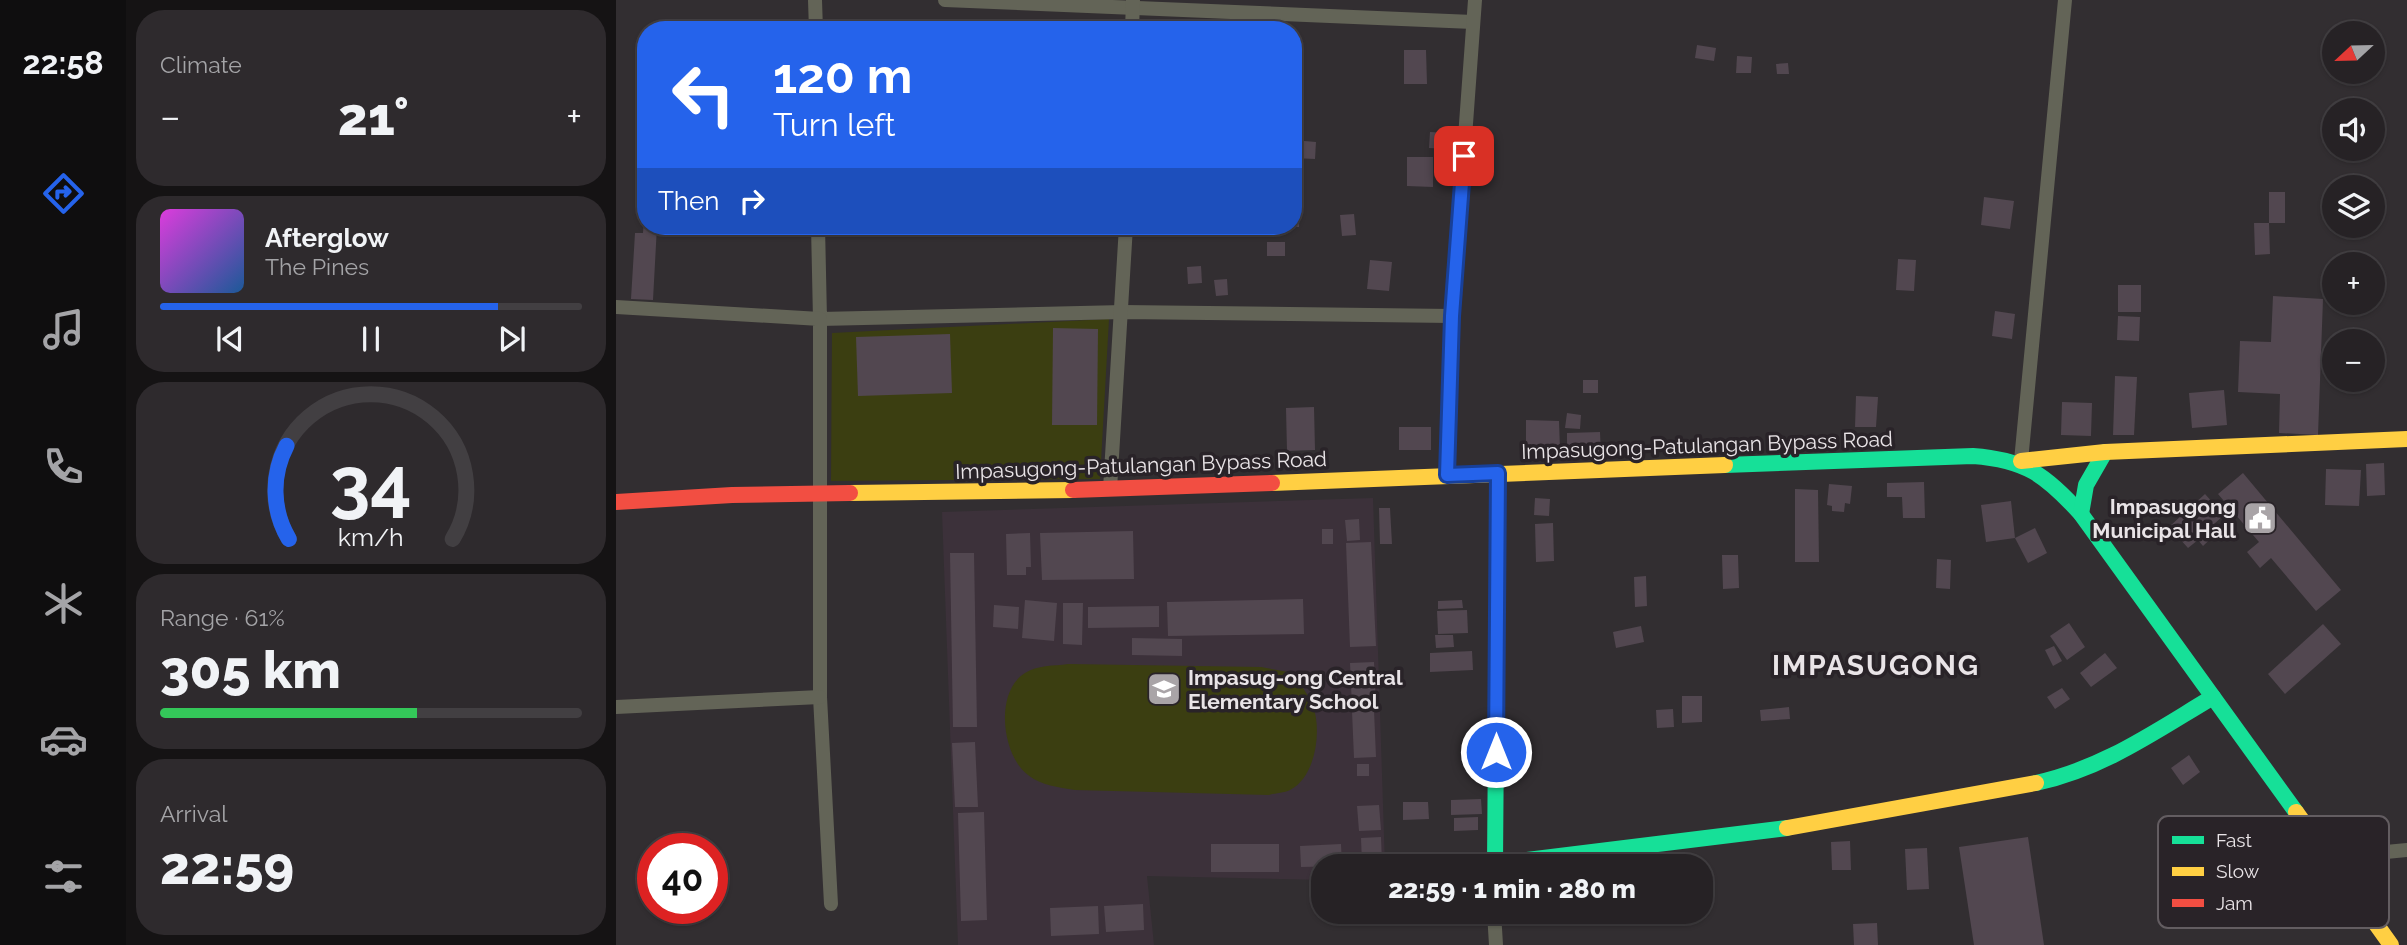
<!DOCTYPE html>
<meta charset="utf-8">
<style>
:root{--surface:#262225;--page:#2e2a2d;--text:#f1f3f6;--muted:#a4a4a7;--line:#423f42;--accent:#2563eb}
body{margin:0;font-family:Raleway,sans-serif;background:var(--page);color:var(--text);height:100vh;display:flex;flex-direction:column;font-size:26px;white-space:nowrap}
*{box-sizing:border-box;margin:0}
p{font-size:23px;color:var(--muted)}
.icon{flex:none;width:38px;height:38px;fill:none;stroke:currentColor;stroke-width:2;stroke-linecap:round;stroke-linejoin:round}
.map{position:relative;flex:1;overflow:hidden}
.details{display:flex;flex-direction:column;gap:10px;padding:10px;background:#151314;width:490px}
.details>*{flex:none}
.top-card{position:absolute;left:21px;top:21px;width:665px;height:214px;border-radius:28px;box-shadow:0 2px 5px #0004,0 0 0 2px var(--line);background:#2563eb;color:#fff;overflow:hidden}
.needle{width:46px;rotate:248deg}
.fabs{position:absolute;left:1706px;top:21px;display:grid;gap:14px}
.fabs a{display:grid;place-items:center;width:63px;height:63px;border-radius:50%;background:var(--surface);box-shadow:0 2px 5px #0004,0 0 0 2px var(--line);font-size:35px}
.speed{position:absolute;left:21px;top:833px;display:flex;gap:14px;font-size:35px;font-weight:700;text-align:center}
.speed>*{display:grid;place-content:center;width:91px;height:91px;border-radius:50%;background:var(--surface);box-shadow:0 2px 5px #0004,0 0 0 2px var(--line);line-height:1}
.speed .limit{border:10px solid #d22;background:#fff;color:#111}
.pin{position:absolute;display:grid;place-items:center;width:60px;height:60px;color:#fff;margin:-30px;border-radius:14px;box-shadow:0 4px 10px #0006}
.me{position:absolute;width:77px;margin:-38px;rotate:0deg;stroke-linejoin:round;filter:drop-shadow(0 0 5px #0008)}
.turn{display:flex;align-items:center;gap:24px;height:147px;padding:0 21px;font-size:32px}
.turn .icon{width:91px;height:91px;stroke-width:2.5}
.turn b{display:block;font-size:49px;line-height:60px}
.then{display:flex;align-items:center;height:66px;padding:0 21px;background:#0003;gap:14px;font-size:26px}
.big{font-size:52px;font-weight:800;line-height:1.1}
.details .widget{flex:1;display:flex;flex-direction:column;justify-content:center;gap:10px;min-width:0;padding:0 24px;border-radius:28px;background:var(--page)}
.details .dial{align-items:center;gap:0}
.dial svg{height:182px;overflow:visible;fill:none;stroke:var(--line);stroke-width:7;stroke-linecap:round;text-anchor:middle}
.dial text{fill:var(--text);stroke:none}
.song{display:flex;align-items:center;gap:21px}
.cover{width:84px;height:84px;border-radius:10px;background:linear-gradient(135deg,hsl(300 70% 55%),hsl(210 70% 35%))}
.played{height:7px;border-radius:4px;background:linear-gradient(90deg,var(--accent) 80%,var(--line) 80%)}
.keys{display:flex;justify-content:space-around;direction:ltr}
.heat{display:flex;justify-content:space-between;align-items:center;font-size:38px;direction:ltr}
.charge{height:10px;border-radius:5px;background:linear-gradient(90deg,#34c759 61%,var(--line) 0)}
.trip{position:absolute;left:695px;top:854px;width:402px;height:70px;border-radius:28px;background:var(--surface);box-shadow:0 2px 5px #0004,0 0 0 2px var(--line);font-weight:800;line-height:70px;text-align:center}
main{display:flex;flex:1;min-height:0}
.tabs{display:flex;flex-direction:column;width:126px;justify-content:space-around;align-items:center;background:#0f0e0f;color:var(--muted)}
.tabs .icon{width:49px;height:49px}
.tabs .active{color:var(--accent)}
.tabs b{font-size:32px;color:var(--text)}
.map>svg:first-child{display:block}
</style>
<main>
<nav class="tabs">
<b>22:58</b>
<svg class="icon active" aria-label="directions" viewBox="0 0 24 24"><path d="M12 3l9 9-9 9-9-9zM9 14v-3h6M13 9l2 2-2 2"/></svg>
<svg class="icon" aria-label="music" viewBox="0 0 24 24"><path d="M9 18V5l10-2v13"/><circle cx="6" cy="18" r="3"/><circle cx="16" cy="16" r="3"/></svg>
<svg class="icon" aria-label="phone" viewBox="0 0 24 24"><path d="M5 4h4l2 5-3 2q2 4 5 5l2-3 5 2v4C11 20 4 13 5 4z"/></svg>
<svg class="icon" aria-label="climate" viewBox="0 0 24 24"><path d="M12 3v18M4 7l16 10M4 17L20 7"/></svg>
<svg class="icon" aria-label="car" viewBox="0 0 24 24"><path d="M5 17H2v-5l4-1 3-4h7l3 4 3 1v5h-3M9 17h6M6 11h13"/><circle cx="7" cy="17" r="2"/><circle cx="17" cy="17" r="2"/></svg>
<svg class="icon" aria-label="filters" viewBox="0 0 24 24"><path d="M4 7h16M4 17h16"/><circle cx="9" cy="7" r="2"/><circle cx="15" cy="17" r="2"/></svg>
</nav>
<section class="details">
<div class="widget"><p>Climate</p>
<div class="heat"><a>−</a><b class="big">21°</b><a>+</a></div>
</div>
<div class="widget">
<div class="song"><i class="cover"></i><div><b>Afterglow</b><p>The Pines</p></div></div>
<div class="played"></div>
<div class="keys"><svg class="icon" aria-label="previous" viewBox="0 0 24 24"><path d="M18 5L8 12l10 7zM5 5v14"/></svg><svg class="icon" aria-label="pause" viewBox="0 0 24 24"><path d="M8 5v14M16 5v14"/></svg><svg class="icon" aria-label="next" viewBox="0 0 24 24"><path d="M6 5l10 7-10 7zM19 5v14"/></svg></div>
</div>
<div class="widget dial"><svg viewBox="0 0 100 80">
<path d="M14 69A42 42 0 1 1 86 69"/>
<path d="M14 69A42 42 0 0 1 13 28" stroke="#2563eb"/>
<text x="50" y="56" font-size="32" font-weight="700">34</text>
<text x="50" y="72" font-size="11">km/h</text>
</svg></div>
<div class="widget"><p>Range · 61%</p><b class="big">305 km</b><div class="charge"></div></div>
<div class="widget"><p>Arrival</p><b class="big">22:59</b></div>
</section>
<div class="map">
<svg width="1791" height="945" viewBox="0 0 1791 945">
<rect width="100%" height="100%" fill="#322e31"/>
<!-- built -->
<path fill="#3c313a" d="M 757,498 L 769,866 L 707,866 L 707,880 L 531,876 L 538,945 L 342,945 L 326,512 Z"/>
<!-- green -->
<g fill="#3b3e11">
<path d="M 493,319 L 484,479 L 215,481 L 216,333 Z"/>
<path d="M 452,664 L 645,667 L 677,673 C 684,684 692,694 697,706 C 706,730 700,777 674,790 C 668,793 659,793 653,795 L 459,790 C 442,787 426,786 412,775 C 386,756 378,692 409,673 C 421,665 438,666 452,664 Z"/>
</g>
<!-- building -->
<g fill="#524750">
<path d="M 1081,45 L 1100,48 L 1098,61 L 1079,58 Z"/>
<path d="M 788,50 L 810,50 L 811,84 L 788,84 Z"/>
<path d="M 1121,56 L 1136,57 L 1135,73 L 1120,73 Z"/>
<path d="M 1172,63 L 1173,74 L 1161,74 L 1160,64 Z"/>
<path d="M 814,132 L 832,133 L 830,149 L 813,148 Z"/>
<path d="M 677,140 L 700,142 L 699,159 L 677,158 Z"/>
<path d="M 791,157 L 817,157 L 817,187 L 791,186 Z"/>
<rect x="1653" y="192" width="16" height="31"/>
<path d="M 1368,197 L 1398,201 L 1394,229 L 1365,225 Z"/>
<path d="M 677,199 L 684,199 L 683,227 L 677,227 Z"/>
<path d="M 738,214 L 740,235 L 726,236 L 724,215 Z"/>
<path d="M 28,219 L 30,226 L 41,226 L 37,300 L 15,299 L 19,233 L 27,233 Z"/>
<path d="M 1638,223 L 1653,223 L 1654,254 L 1639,255 Z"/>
<rect x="651" y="242" width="18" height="14"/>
<path d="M 1282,259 L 1300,260 L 1298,291 L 1280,290 Z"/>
<path d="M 754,260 L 776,262 L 773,291 L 751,289 Z"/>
<path d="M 585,266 L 586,283 L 572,284 L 571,267 Z"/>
<path d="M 611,279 L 612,295 L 600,296 L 598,280 Z"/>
<rect x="1502" y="285" width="23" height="27"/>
<path d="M 1657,296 L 1707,299 L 1702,435 L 1663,433 L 1664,394 L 1622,392 L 1624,341 L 1655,342 Z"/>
<path d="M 1379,311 L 1399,314 L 1396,339 L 1376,336 Z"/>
<path d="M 1502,316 L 1524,317 L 1523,341 L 1501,340 Z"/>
<path d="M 437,328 L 482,329 L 481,425 L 436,425 Z"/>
<path d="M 334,334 L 336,393 L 242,396 L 240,337 Z"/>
<path d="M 1499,376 L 1521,377 L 1518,435 L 1497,435 Z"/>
<rect x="967" y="380" width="15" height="13"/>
<path d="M 1608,390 L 1611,425 L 1576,428 L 1573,393 Z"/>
<path d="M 1240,396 L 1262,397 L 1260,427 L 1239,427 Z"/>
<path d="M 1446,402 L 1476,403 L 1475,436 L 1445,435 Z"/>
<path d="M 698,407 L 699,450 L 671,451 L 670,408 Z"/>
<path d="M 951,413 L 965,415 L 964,429 L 949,428 Z"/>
<path d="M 910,420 L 943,421 L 944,449 L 910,449 Z"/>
<rect x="783" y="427" width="32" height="23"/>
<path d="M 984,432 L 985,456 L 951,457 L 951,433 Z"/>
<path d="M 1768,463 L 1769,495 L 1751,496 L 1750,464 Z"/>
<path d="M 1710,469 L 1745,470 L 1743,506 L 1709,505 Z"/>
<path d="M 1627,473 L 1725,590 L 1700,611 L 1655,558 L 1644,568 L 1631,552 L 1643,542 L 1602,494 Z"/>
<path d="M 1308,482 L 1309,518 L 1287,518 L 1286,497 L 1271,497 L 1271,483 Z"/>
<path d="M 1213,484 L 1236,486 L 1234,504 L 1229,503 L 1228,512 L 1216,511 L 1216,506 L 1211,505 Z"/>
<path d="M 1179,489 L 1202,490 L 1203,562 L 1179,562 Z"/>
<path d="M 1589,494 L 1608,515 L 1598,524 L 1604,530 L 1587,546 L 1582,540 L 1572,548 L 1553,527 Z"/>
<path d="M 919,498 L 934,499 L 933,516 L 918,515 Z"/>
<path d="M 1395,501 L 1399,538 L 1370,542 L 1365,505 Z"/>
<path d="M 763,508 L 774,508 L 776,544 L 764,544 Z"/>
<path d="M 743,519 L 744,540 L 731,541 L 729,520 Z"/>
<path d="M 937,523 L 938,561 L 920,562 L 919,524 Z"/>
<path d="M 1419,528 L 1431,553 L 1412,563 L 1399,538 Z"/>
<rect x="706" y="529" width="11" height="15"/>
<path d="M 517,531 L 518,579 L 426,580 L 424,533 Z"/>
<path d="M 414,533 L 415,567 L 410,567 L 410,575 L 391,575 L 390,534 Z"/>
<path d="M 755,542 L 760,646 L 734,647 L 730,543 Z"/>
<path d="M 334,553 L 358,553 L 361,727 L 337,727 Z"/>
<path d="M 1106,555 L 1122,555 L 1123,588 L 1107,589 Z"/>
<path d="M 1321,559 L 1335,560 L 1334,589 L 1320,588 Z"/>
<path d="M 1030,576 L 1031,606 L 1019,607 L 1018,577 Z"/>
<path d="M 687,599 L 688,634 L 552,636 L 551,602 Z"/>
<path d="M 409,600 L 441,603 L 438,641 L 406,638 Z"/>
<path d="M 846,600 L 847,608 L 822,609 L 822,601 Z"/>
<path d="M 447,603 L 467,603 L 466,645 L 447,644 Z"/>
<path d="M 378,605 L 403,607 L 402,629 L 377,627 Z"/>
<path d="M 543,606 L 543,627 L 472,628 L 472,607 Z"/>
<path d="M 851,610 L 852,633 L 822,634 L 821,611 Z"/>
<path d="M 1453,623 L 1469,647 L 1451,660 L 1434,636 Z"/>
<path d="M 1707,624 L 1725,644 L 1669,694 L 1652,674 Z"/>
<path d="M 1025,626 L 1028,642 L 1000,648 L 997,632 Z"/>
<path d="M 819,635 L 837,635 L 838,647 L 820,648 Z"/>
<path d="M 516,638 L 566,639 L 566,656 L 516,655 Z"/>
<path d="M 1438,646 L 1446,661 L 1437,666 L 1429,650 Z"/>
<path d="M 856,651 L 857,670 L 814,672 L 814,653 Z"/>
<path d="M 1489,653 L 1501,668 L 1475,687 L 1464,673 Z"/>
<path d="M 758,662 L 760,706 L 736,707 L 734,663 Z"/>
<path d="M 1446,688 L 1454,699 L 1439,709 L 1431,697 Z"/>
<path d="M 1066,696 L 1086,696 L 1086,722 L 1066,723 Z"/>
<path d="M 1173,707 L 1174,719 L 1145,721 L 1144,710 Z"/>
<path d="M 1057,709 L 1058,727 L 1041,728 L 1040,710 Z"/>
<path d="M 758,710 L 760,757 L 738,758 L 736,711 Z"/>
<path d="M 359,742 L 362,807 L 339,807 L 336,743 Z"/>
<path d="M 1573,755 L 1584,772 L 1567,785 L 1555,768 Z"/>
<rect x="741" y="764" width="12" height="12"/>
<path d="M 865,799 L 866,814 L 835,815 L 835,800 Z"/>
<path d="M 787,802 L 812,802 L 813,819 L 787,820 Z"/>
<path d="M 763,805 L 765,830 L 743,831 L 741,806 Z"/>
<path d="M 368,812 L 371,920 L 345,921 L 342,813 Z"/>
<path d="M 862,817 L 862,830 L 838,831 L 838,818 Z"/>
<path d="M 765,837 L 766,863 L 746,864 L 745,838 Z"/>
<path d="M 1412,837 L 1428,945 L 1358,945 L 1343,847 Z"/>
<path d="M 1234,841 L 1235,870 L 1216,870 L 1215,842 Z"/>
<rect x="595" y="844" width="68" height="28"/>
<path d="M 725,844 L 726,866 L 685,867 L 684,846 Z"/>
<path d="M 1311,848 L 1313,889 L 1291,890 L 1289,849 Z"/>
<path d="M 527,904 L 528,930 L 490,932 L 488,906 Z"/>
<path d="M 482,906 L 483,934 L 435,936 L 434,908 Z"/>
<path d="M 1261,923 L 1262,945 L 1238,945 L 1237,924 Z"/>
</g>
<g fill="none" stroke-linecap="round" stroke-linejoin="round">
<!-- street -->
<g stroke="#636457" stroke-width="14">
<path d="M 199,0 L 200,30"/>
<path d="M 329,0 L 857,22"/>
<path d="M 516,30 L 517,0"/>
<path d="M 202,226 L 204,319 L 507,312 L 836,316"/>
<path d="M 0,307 L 204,319 L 204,697 L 215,904"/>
<path d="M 1405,461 L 1449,0"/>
<path d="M 830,475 L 836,316 L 859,0"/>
<path d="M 494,489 L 510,226"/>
<path d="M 0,707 L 204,697"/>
<path d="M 1719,867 L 1770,852 L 1791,850"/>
<path d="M 878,912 L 880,945"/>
</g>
<!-- fast -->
<g stroke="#16e098" stroke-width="16">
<path d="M 1109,465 L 1357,456 C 1410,460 1430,475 1465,514 L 1680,812"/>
<path d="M 882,473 L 879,864 L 1171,828"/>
<path d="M 1465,514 L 1470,485 L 1489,452"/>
<path d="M 1420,783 C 1488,768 1538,732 1597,697"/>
</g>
<!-- slow -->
<g stroke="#ffcf43" stroke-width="16">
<path d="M 1405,461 L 1489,452 L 1791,439"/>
<path d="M 656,483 L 1109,465"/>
<path d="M 234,493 L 457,490"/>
<path d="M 1680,812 L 1775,945"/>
<path d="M 1171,828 L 1420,783"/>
</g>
<!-- jam -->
<g stroke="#f24e42" stroke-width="16">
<path d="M 457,490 L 656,483"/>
<path d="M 0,502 L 116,495 L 234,493"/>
</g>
</g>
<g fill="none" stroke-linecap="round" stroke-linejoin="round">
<!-- route casing -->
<g stroke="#184099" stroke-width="18">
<path id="route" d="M 848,156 L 836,316 L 831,475 L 882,473 L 880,752"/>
</g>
<!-- route -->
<use href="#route" stroke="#2563eb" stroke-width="12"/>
</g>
<!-- icons -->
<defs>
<g id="civic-square" transform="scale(1.75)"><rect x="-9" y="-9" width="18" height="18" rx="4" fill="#a9a4a7" stroke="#292328"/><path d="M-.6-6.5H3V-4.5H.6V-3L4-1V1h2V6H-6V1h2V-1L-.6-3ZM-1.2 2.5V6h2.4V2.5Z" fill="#fff"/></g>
<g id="school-square" transform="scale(1.75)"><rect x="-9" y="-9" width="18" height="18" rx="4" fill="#a9a4a7" stroke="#292328"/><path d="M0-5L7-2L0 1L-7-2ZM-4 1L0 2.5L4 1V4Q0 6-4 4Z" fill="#fff"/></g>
</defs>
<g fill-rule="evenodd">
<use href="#civic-square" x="1644" y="518"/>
<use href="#school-square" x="548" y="689"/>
</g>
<g text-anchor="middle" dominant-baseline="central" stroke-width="7" stroke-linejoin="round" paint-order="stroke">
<!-- street labels -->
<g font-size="21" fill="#e9e4e7" stroke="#292328">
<text transform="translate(1091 445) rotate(-2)">Impasugong-Patulangan Bypass Road</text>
<text transform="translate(525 465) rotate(-2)">Impasugong-Patulangan Bypass Road</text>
</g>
<!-- poi labels -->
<g font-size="21" font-weight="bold" fill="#e9e4e7" stroke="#292328" text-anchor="end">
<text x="1620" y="506">Impasugong<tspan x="1620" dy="24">Municipal Hall</tspan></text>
<text x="572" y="677" text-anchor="start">Impasug-ong Central<tspan x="572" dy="24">Elementary School</tspan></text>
</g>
<!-- district labels -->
<g font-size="28" font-weight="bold" letter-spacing="2" fill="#e9e4e7" stroke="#292328">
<text x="1260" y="665">IMPASUGONG</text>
</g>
</g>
<!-- legend -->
<rect x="1542" y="816" width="231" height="112" rx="10" fill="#292328" stroke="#635d61" stroke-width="2"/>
<rect x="1556" y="836" width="32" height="8" fill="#16e098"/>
<rect x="1556" y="867" width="32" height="9" fill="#ffcf43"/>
<rect x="1556" y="899" width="32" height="8" fill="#f24e42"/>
<g font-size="19" fill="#e9e4e7">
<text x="1600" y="847">Fast</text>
<text x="1600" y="878">Slow</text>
<text x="1600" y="910">Jam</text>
</g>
</svg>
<div class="fabs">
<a><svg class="needle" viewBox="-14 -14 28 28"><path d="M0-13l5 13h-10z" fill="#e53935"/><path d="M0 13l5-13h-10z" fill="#a4a4a7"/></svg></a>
<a><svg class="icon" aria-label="sound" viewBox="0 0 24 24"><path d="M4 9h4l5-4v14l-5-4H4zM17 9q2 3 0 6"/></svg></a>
<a><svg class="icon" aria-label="layers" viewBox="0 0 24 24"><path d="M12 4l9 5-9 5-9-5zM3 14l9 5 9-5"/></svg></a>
<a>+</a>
<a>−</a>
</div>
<div class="speed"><div class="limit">40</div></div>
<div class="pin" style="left:848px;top:156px;background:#d93025"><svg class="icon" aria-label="arrive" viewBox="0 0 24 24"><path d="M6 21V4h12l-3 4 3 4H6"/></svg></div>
<svg class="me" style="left:880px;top:752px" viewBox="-20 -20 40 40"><circle r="17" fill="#2563eb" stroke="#fff" stroke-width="3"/><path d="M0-11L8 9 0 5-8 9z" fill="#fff"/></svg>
<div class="trip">22:59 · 1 min · 280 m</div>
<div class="top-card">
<div class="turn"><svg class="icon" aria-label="left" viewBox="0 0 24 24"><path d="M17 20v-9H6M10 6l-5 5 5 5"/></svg><div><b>120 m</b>Turn left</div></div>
<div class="then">Then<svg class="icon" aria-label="right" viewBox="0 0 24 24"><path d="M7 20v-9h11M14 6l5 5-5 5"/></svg></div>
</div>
</div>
</main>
